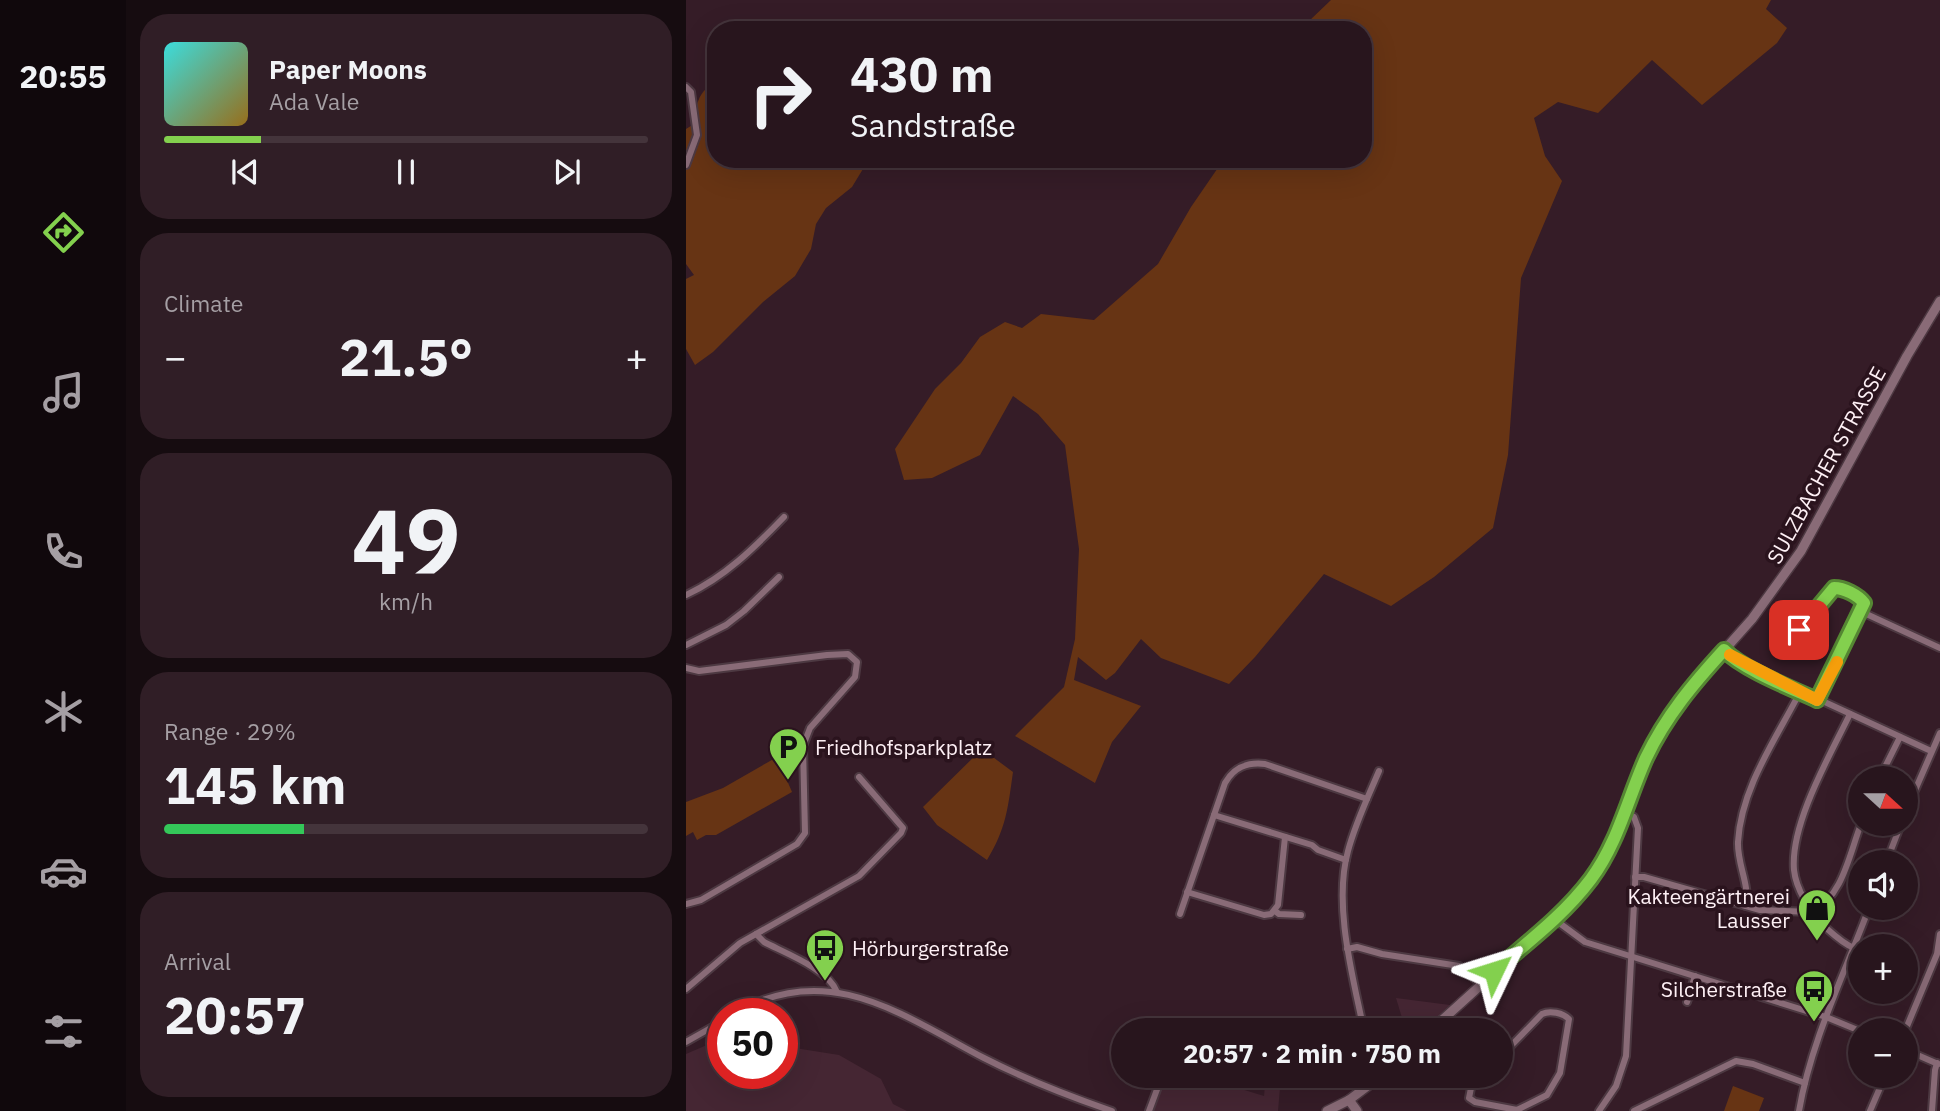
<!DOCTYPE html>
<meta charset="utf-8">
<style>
:root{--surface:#28151d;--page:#301e26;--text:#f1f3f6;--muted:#a59fa4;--line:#44343b;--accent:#83d04e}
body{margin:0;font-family:"IBM Plex Sans",sans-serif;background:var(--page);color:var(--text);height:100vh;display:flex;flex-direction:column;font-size:26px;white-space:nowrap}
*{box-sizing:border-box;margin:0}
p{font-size:23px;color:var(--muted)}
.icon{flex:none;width:38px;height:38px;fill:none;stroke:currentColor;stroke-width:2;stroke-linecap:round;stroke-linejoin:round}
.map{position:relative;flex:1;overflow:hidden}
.side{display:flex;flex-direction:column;gap:14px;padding:14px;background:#160c10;width:560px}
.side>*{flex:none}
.hud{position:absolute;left:21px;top:21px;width:665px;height:147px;border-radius:28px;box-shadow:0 7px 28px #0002,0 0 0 2px var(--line);background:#28151d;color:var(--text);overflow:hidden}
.needle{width:46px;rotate:111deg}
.buttons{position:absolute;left:1162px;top:766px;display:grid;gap:14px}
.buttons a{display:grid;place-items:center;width:70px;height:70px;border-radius:50%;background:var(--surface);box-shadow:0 7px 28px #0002,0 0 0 2px var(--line);font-size:35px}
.speed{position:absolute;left:21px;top:998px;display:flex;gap:14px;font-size:35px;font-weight:700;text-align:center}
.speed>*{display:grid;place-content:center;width:91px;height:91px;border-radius:50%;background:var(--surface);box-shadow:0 7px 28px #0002,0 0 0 2px var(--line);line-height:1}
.speed .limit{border:10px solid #d22;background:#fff;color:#111}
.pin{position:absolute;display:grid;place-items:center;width:60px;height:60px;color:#fff;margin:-30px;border-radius:14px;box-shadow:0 4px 10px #0006}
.me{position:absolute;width:77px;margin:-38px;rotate:49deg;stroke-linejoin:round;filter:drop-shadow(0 0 5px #0008)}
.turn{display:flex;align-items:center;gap:24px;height:147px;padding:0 28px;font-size:32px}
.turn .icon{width:91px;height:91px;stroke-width:2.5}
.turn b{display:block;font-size:49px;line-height:60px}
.big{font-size:52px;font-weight:700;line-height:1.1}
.side .widget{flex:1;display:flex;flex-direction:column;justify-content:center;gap:10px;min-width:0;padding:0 24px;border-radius:28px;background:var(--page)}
.side .dial{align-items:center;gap:0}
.dial b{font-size:91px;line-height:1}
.song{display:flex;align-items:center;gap:21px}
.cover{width:84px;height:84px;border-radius:10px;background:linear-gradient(135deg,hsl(180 70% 55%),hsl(40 70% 35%))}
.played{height:7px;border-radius:4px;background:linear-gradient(90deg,var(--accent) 20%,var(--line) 20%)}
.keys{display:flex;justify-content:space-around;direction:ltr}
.heat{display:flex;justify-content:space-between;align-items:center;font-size:38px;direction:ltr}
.charge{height:10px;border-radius:5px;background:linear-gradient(90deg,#34c759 29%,var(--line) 0)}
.trip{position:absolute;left:425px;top:1018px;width:402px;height:70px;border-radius:35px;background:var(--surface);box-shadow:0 7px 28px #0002,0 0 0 2px var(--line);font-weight:700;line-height:70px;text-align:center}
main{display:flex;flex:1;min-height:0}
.dock{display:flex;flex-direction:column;width:126px;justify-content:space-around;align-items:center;background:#10080c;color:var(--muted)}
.dock .icon{width:49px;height:49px}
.dock .current{color:var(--accent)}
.dock b{font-size:32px;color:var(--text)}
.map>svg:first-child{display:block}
</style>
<main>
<nav class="dock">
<b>20:55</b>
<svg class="icon current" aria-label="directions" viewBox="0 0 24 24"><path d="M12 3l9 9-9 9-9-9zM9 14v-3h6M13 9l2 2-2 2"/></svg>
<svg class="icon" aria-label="music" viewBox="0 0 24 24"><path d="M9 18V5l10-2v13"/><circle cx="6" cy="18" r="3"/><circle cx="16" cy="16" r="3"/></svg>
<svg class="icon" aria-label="phone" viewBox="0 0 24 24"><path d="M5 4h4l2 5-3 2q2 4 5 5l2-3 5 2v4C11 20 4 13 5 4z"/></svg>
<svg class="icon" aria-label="climate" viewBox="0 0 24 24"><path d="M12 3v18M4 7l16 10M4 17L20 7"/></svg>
<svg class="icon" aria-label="car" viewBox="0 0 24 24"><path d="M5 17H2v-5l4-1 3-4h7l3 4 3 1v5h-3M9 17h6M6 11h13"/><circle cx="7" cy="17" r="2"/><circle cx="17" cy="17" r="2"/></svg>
<svg class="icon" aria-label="filters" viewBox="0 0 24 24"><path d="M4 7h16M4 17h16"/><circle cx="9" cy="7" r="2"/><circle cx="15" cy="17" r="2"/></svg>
</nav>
<section class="side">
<div class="widget">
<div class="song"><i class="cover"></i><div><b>Paper Moons</b><p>Ada Vale</p></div></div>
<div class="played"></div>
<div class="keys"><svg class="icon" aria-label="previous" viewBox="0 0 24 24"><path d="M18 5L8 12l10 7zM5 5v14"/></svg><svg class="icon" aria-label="pause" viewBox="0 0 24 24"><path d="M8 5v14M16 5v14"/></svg><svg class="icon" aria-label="next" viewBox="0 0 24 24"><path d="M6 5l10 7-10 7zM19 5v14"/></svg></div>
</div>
<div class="widget"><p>Climate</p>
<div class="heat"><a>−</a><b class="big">21.5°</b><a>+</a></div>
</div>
<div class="widget dial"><b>49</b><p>km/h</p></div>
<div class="widget"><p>Range · 29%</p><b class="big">145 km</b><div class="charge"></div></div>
<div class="widget"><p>Arrival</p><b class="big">20:57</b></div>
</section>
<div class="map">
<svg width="1254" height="1111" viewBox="0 0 1254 1111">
<rect width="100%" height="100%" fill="#351c27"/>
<!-- built -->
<g fill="#452633">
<path d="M 710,998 L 764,1005 L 737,1031 L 720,1031 Z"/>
<path d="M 37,1038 L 37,1073 L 96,1073 L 96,1046 L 153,1055 L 195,1079 L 207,1104 L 221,1111 L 0,1111 L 0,1054 Z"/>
<path d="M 472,1076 L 532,1076 L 543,1080 L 542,1085 L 578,1096 L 580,1076 L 595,1076 L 592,1111 L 459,1111 Z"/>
</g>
<!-- green -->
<g fill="#673414">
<path d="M 645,0 L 1085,0 L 1080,9 L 1101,28 L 1091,43 L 1016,105 L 966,60 L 912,113 L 872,102 L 848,118 L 859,156 L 876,181 L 835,278 L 822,455 L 807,528 L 748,577 L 705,606 L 638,574 L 569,657 L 543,684 L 475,658 L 455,639 L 429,673 L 420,680 L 392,657 L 388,680 L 455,706 L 426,742 L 409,783 L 329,736 L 378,687 L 389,639 L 393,549 L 379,445 L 352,414 L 327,396 L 294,455 L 246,478 L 218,480 L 209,449 L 249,389 L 275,363 L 294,337 L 319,322 L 336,328 L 355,314 L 408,320 L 472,264 L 505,207 L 538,159 L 677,159 L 677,30 L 618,30 L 622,22 Z"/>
<path d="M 30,84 L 30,159 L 183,159 L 166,187 L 140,208 L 130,224 L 125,249 L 109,276 L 77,302 L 27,352 L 9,365 L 0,349 L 0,279 L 8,275 L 0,264 L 0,129 L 8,124 C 9,109 12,88 30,84 Z"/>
<path d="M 296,749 L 327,772 C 322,808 320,829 301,860 L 251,825 L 237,807 Z"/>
<path d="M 91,757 L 106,792 L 30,835 L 20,835 L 11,840 L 7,832 L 0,836 L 0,802 L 37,788 Z"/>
<path d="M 1047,1086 L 1078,1098 L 1073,1111 L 1038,1111 Z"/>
</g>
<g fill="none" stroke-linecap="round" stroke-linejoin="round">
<!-- street casing -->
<g stroke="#4d3942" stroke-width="10">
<g id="street">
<path d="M 0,87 L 5,92 L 11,135 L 0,165"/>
<path d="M 0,595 C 39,577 68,548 98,517"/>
<path d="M 1176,612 L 1254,648"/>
<path d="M 1113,630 L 1148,588 C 1158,588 1172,596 1178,603 L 1131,700"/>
<path d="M 0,645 L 40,625 L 58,611 L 93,577"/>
<path d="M 1038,650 L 1047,657 L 1080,675 L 1245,751"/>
<path d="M 0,668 L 13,671 L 141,655 L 162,654 L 171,662 L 169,677 L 124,728 L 117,746 L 119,833 L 111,844 L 15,900 L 0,904"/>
<path d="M 1164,714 C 1144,755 1104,824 1108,870 C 1110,889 1124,912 1138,926 C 1147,934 1156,943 1168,948"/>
<path d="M 1193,779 L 1214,737"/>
<path d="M 1220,811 L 1254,733"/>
<path d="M 528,815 L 626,845 L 632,850 L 660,860"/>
<path d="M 1200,863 L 1215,824"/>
<path d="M 949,877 L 958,877 L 1074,910 L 1126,912 C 1157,896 1163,855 1175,824"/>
<path d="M 501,892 L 578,915 L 585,914 L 592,905 L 599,837"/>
<path d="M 1060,906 C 1064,885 1051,864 1052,842 C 1055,788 1090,739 1114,692"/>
<path d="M 589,911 L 593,914 L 615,915"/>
<path d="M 494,914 L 539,783 C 548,767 561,762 579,764 L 681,799"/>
<path d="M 868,919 L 899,942 L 1140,1017 L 1174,1031"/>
<path d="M 70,934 L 78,942 C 99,953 142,969 151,992"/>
<path d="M 661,949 L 671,947 L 696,954 L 773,966 L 794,983"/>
<path d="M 0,989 L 54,943 L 173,876 L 215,833 L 217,828 L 173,777"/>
<path d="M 1001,1002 L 1009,976"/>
<path d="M 49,1013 C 143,959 216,1015 298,1058 C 339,1079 382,1096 426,1111"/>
<path d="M 492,1031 L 494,1027"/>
<path d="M 678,1031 C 667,977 647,905 662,851 C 669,824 682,797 693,771"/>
<path d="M 1219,1031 L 1251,954 L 1254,934"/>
<path d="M 0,1042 L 37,1021"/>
<path d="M 1220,1050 L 1252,1064"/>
<path d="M 795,1076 L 785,1088 L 783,1098 L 789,1102 L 831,1110 L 861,1095 L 874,1073 L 883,1019 C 877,1013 864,1010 856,1014 L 816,1055"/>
<path d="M 463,1111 L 476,1076"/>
<path d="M 913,1111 L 930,1086 L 940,1056 L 952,828 L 948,817 L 938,812"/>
<path d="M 948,1111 L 1050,1061 L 1067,1064 L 1119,1083"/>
<path d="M 1113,1111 C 1125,1041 1158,975 1183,908"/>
<path d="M 1184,1111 L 1199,1076"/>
<path d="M 1246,1111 L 1249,1070 L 1251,1063"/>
</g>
</g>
<!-- secondary casing -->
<g stroke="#4d3942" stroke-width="12">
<g id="secondary">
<path d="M 744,1031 L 868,919 L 905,879 L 925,846 L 959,760 L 979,721 L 1002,691 L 1066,619 L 1115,551 L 1221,356 L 1254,301"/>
<path d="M 663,1100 L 671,1111"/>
<path d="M 641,1111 L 663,1100 L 695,1076"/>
</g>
</g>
<!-- street -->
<use href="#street" stroke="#896b77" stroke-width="6"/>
<!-- secondary -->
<use href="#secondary" stroke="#896b77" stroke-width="9"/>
</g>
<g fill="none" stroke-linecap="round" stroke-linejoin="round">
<!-- route casing -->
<g stroke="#558733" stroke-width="18">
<path id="route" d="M 808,971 C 842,942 878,915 905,879 C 932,843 942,798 960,758 C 980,716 1007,684 1038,650 C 1058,670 1105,688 1131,700 L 1178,603 C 1172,595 1158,588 1148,588 L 1113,630"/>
</g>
<!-- route -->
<use href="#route" stroke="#83d04e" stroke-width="12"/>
<!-- slow -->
<path stroke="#f59e0b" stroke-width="12" d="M 1044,655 L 1131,700 L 1151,662"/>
</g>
<!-- icons -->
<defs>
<g id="parking-pin" transform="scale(2.0125)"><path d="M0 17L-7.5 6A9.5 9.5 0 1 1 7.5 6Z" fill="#83d04e" stroke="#2a131d"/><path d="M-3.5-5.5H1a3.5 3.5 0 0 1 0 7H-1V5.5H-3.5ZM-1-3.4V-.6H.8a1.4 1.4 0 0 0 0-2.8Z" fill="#111"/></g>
<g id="shop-pin" transform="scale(2.0125)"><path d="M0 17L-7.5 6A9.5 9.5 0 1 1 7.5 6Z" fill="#83d04e" stroke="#2a131d"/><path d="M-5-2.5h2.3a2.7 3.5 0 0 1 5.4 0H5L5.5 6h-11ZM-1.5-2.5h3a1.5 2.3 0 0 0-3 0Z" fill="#111"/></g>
<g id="bus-pin" transform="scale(2.0125)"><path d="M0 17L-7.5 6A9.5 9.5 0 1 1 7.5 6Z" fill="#83d04e" stroke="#2a131d"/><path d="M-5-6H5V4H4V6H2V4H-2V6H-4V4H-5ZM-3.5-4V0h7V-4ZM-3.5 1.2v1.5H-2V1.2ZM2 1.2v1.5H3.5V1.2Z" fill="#111"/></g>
</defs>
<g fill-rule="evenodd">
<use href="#parking-pin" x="102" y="747"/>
<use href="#shop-pin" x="1131" y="908"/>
<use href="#bus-pin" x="139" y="948"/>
<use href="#bus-pin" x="1128" y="989"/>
</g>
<g text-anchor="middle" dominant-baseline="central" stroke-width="7" stroke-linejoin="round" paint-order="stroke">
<!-- street labels -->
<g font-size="21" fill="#fef0f5" stroke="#2a131d">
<text transform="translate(1140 465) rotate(-61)">SULZBACHER STRASSE</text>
</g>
<!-- poi labels -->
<g font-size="21" fill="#fef0f5" stroke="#2a131d" text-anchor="start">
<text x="129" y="747">Friedhofsparkplatz</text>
<text x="1104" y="896" text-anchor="end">Kakteengärtnerei<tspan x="1104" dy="24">Lausser</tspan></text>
<text x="166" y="948">Hörburgerstraße</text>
<text x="1101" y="989" text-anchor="end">Silcherstraße</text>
</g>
</g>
</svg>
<div class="buttons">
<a><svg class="needle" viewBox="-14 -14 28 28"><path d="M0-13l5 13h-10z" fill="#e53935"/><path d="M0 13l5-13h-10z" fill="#a59fa4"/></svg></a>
<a><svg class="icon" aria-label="sound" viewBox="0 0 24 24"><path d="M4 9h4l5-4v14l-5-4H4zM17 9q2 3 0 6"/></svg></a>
<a>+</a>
<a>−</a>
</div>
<div class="speed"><div class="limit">50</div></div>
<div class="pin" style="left:1113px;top:630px;background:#d93025"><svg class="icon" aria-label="arrive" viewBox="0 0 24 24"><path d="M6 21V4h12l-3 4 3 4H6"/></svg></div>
<svg class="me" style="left:808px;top:971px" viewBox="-20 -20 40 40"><path d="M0-17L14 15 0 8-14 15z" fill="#83d04e" stroke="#fff" stroke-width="4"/></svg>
<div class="trip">20:57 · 2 min · 750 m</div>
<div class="hud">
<div class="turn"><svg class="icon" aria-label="right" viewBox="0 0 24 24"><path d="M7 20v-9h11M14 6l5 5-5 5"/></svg><div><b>430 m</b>Sandstraße</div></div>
</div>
</div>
</main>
